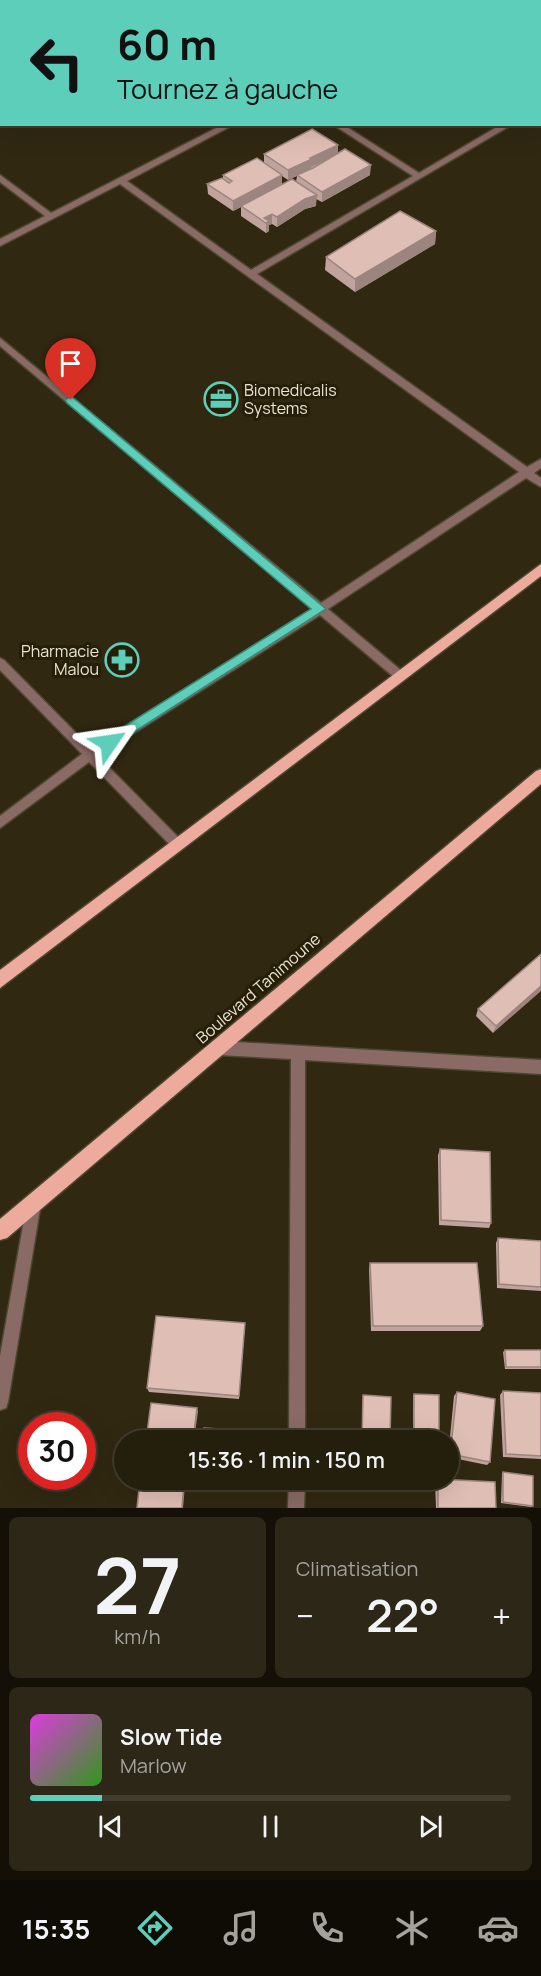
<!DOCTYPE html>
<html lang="fr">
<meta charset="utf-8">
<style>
:root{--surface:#241e0d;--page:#2c2716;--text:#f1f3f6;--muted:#a3a29d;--line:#413c2e;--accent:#5dceb9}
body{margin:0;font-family:Manrope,sans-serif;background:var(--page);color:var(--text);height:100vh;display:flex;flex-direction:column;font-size:22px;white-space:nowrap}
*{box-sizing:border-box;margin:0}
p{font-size:20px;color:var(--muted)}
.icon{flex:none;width:33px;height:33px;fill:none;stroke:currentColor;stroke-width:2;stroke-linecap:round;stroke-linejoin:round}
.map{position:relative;height:1508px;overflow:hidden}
.side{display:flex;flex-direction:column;gap:9px;padding:9px;background:#141007;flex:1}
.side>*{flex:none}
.banner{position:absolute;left:0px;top:0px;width:542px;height:126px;box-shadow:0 6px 24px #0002,0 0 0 2px var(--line);background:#5dceb9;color:#111;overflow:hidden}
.speed{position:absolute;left:18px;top:1412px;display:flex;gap:12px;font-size:30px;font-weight:700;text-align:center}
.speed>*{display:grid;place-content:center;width:78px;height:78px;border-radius:50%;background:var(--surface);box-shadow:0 6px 24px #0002,0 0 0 2px var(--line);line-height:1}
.speed .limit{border:9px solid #d22;background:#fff;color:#111}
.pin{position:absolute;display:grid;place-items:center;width:51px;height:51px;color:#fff;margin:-62px -26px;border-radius:50% 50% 50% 0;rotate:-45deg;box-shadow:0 0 6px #0007}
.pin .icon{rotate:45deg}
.me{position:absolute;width:66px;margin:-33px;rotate:58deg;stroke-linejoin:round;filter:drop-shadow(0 0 4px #0008)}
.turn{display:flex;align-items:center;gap:21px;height:126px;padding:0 18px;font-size:27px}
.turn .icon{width:78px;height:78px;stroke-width:2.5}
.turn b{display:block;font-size:42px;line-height:51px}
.big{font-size:45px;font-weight:600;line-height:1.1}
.side .tile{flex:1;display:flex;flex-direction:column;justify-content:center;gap:9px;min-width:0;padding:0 21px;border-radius:9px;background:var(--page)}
.side .dial{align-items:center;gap:0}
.dial b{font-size:78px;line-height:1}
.song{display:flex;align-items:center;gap:18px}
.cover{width:72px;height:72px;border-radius:9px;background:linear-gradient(135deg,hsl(300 70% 55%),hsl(110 70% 35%))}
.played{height:6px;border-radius:3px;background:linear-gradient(90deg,var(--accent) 15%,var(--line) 15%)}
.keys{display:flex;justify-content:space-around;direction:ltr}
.heat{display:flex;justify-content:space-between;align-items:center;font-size:33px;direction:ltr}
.side .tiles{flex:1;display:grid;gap:9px;grid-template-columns:1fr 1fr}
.tile:last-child{grid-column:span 2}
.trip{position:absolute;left:114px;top:1430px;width:345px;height:60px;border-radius:30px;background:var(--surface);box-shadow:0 6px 24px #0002,0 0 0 2px var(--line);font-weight:600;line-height:60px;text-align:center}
.tabs{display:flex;height:96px;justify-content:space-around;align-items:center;background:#0e0c05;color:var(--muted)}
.tabs .icon{width:42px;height:42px}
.tabs .on{color:var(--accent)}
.tabs b{font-size:27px;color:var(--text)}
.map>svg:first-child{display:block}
</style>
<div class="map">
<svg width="541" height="1508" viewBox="0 0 541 1508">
<rect width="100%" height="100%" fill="#302811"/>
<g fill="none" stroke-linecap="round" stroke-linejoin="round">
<!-- street casing -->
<g stroke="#4d4630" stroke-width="3">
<g id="street">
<path d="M 212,0 L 222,0 L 211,2 Z"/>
<path d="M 469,0 L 478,0 L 468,2 Z"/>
<path d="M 494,0 L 502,0 L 503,2 L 495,2 Z"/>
<rect x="0" y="10" width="2" height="5"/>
<rect x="540" y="21" width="1" height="5"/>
<path d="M 0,96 L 2,96 L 0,101 Z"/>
<path d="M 224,124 L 235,124 L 127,181 L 251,270 L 413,176 L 332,124 L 342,124 L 419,173 L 502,124 L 513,124 L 257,274 L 527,467 L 541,459 L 541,468 L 534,473 L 541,478 L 541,487 L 526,478 L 328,609 L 403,672 L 405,675 L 403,678 L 395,678 L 320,615 L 98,756 L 182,841 L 184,845 L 182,849 L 178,850 L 174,849 L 89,762 L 0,828 L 0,816 L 82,754 L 0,670 L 0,658 L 4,660 L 91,748 L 312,609 L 0,346 L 0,338 L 321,603 L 519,472 L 120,184 L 0,246 L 0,239 L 45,216 L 0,182 L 0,175 L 51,213 Z"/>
<path d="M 219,1041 L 541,1060 L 541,1074 L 305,1060 L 305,1440 L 289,1440 L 291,1059 L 219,1055 L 214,1053 L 212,1048 L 214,1043 Z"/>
<path d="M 34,1196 L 39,1198 L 41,1203 L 8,1402 L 6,1408 L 0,1410 L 0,1356 L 27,1203 L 29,1198 Z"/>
<path d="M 289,1479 L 305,1479 L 304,1508 L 288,1508 Z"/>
</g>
</g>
<!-- primary casing -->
<g stroke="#4d4630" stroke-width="3">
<g id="primary">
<path d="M 541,564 L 541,576 L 0,988 L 0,970 Z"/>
<path d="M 541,769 L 541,784 L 7,1238 L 0,1240 L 0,1219 L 536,771 Z"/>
</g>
</g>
<!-- street -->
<use href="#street" fill="#8a6a64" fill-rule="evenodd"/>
<!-- primary -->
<use href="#primary" fill="#edab9e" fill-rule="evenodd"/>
</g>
<!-- wall -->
<g fill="#c0a39c" fill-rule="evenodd">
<path d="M 339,0 L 395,0 L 395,2 L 335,2 Z"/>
<path d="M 338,145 L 338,153 L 370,175 L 322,202 L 316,199 L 316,206 L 305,209 L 277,227 L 272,224 L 269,225 L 269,231 L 266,233 L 241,216 L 241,207 L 233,211 L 208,194 L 207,184 L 223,179 L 223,175 L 264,163 L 264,154 ZM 282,176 L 288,180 L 297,176 L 296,182 L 282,184 Z"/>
<path d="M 436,231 L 435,244 L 355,292 L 325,270 L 326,257 Z"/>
<path d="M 541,954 L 493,1033 L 476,1016 L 478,1009 Z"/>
<path d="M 440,1149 L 491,1223 L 489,1228 L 439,1225 L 438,1155 Z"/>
<path d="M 498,1238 L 541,1241 L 541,1291 L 497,1288 L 496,1243 Z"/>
<path d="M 370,1263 L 483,1326 L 480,1331 L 371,1331 L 369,1268 Z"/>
<path d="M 245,1323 L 239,1399 L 149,1392 L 147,1388 Z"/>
<path d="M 505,1350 L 541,1350 L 541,1369 L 505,1369 L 503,1352 Z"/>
<path d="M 503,1391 L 541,1393 L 541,1459 L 503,1457 L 500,1395 Z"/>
<path d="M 457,1392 L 490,1462 L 487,1465 L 448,1457 L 454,1396 Z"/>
<path d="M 414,1394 L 439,1440 L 413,1440 L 413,1396 Z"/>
<path d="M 503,1472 L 533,1506 L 531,1507 L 501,1503 L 502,1473 Z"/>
<path d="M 437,1479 L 447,1479 L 496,1508 L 436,1508 L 435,1481 Z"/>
</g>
<!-- shaded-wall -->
<g fill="#9c857f">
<path d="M 386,0 L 395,0 L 395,2 L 382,2 Z"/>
<path d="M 338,145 L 338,155 L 311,167 L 311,169 L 288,180 L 288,170 L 310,158 Z"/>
<path d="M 371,165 L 370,175 L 322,202 L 322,192 Z"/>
<path d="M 282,175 L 282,185 L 241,206 L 241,207 L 233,211 L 233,201 Z"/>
<path d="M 317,195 L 316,206 L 305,209 L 277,227 L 277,217 L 305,199 Z"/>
<path d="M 272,214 L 272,224 L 269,225 L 269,231 L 266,233 L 266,223 L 264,218 Z"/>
<path d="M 436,231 L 435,244 L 355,292 L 355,279 Z"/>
<path d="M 541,986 L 541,991 L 493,1033 L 496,1026 Z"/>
<path d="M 197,1408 L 198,1412 L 194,1440 L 193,1440 Z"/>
<path d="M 184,1483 L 185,1486 L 183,1508 L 182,1508 Z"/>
</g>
<!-- building -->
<g fill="#dfbeb5" stroke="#9c857f" stroke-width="1.5">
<path d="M 267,0 L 311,0 L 314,2 L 270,2 Z"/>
<path d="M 339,0 L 352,0 L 354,2 L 335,2 Z"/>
<path d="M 362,0 L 386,0 L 382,2 L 364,2 Z"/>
<path d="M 312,129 L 338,145 L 310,158 L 312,159 L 288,170 L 264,154 Z"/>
<path d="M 345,149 L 371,165 L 322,192 L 297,175 L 313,168 Z"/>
<path d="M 257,158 L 282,175 L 233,201 L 207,184 L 222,178 L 229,183 L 232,181 L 223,175 Z"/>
<path d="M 292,179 L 317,195 L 305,199 L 277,217 L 272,214 L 264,218 L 269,221 L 266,223 L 241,206 Z"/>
<path d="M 400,211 L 436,231 L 355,279 L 326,257 Z"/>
<path d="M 541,954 L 541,986 L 496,1026 L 478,1009 Z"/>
<path d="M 440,1149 L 490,1152 L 491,1223 L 441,1220 Z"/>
<path d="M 498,1238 L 541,1241 L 541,1287 L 499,1284 Z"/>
<path d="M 370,1263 L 477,1263 L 483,1326 L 373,1326 Z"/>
<path d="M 156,1316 L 245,1323 L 239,1396 L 147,1388 Z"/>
<path d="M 505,1350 L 541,1350 L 541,1367 L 506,1367 Z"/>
<path d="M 503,1391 L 541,1393 L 541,1456 L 506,1454 Z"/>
<path d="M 457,1392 L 495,1399 L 490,1462 L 450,1454 Z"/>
<path d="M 414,1394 L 439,1395 L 439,1440 L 414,1440 Z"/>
<path d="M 363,1395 L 391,1397 L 390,1440 L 362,1440 Z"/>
<path d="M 151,1403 L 197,1408 L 193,1440 L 146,1440 Z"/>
<path d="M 204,1428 L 219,1429 L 218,1440 L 203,1440 Z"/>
<path d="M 503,1472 L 533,1476 L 533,1506 L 503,1502 Z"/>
<path d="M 438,1479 L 495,1482 L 496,1508 L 438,1508 Z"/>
<path d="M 140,1480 L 184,1483 L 182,1508 L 137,1508 Z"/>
</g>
<!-- route -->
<path fill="#5dceb9" stroke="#3c8678" stroke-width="1.5" d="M 71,396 L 326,609 L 109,748 L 102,743 L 104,739 L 311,609 L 67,403 L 65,400 Z"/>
<!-- icons -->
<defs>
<g id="office-ring" transform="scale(1.725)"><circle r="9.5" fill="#261e07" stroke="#5dceb9" stroke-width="1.5"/><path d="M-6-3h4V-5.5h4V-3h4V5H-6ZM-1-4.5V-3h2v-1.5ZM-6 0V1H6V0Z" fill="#5dceb9"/></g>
<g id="pharmacy-ring" transform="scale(1.725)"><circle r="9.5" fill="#261e07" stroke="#5dceb9" stroke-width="1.5"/><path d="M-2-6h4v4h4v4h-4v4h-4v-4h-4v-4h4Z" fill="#5dceb9"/></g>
</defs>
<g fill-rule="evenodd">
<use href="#office-ring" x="221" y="399"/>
<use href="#pharmacy-ring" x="122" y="660"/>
</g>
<g text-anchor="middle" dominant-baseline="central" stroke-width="6" stroke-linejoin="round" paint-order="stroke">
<!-- poi labels -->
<g font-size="16" fill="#e8e3d5" stroke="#261e07" text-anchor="start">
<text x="244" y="390">Biomedicalis<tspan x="244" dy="18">Systems</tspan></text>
<text x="99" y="651" text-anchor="end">Pharmacie<tspan x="99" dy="18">Malou</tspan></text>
</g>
<!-- street labels -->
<g font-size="16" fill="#e8e3d5" stroke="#261e07">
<text transform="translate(258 988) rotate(-41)">Boulevard Tanimoune</text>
</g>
</g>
</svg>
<div class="speed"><div class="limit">30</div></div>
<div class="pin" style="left:71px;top:400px;background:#d93025"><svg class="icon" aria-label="arrive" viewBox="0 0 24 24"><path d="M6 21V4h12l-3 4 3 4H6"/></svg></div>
<svg class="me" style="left:109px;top:743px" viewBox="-20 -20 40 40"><path d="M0-17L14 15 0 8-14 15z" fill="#5dceb9" stroke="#fff" stroke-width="4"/></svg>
<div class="trip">15:36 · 1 min · 150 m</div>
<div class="banner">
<div class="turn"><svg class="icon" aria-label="left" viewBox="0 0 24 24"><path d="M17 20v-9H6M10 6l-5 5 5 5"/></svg><div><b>60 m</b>Tournez à gauche</div></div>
</div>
</div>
<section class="side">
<div class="tiles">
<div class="tile dial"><b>27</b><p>km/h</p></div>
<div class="tile"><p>Climatisation</p>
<div class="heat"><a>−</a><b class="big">22°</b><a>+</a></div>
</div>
<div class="tile">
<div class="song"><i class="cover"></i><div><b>Slow Tide</b><p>Marlow</p></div></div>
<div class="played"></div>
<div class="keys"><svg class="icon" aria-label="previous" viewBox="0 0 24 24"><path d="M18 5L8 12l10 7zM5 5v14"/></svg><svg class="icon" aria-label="pause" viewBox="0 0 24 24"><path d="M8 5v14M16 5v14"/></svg><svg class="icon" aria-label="next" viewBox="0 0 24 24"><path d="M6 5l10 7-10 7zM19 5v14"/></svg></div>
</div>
</div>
</section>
<nav class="tabs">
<b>15:35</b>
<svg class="icon on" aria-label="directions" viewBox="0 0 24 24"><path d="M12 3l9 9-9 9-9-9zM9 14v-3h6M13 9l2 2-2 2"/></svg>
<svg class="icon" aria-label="music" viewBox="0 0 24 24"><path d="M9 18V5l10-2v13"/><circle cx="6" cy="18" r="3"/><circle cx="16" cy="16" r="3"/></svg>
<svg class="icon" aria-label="phone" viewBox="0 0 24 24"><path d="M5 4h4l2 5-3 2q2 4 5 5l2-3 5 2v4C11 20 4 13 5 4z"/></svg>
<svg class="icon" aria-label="climate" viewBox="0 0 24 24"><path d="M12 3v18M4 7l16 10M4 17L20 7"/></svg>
<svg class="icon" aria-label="car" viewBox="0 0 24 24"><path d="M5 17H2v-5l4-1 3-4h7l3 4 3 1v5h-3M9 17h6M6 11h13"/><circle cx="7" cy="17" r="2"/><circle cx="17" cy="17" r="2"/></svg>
</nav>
